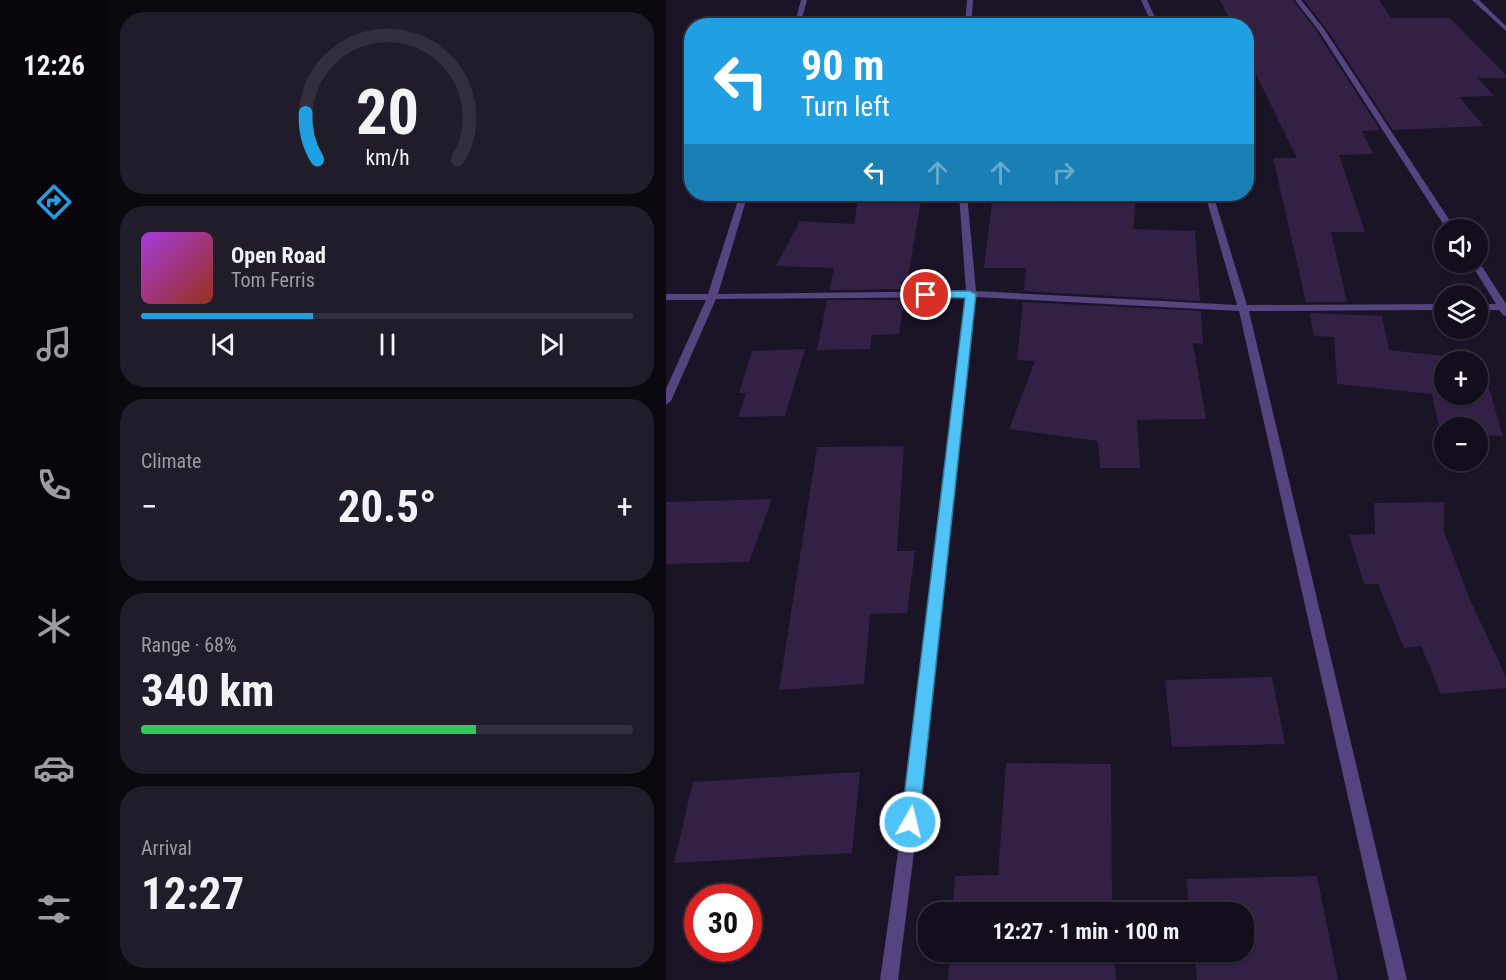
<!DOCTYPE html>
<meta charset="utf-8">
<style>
:root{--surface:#140e1c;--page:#211c29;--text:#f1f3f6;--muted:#9d9ca3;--line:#332e3b;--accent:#219fe3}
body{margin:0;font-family:"Roboto Condensed",sans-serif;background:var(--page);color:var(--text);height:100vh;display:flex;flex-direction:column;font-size:22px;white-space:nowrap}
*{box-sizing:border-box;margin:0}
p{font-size:20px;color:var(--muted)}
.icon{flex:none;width:33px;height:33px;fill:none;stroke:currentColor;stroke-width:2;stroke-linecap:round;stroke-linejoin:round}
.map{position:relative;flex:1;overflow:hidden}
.sheet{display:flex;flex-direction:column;gap:12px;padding:12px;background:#0b080f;width:558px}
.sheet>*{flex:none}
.top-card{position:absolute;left:18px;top:18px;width:570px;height:183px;border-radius:24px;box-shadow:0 2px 4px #0004,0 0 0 2px var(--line);background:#219fe3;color:#fff;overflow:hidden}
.buttons{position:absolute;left:768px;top:219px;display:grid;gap:12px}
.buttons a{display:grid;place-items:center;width:54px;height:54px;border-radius:50%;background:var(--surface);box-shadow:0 2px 4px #0004,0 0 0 2px var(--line);font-size:30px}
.speed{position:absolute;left:18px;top:884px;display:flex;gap:12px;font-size:30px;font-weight:700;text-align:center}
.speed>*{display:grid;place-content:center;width:78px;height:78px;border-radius:50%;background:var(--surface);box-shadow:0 2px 4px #0004,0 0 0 2px var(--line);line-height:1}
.speed .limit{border:9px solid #d22;background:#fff;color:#111}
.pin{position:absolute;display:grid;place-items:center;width:51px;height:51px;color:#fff;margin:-26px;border:3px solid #fff;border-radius:50%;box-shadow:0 2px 6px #0007}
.me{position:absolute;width:66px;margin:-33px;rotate:8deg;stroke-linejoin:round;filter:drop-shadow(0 0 4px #0008)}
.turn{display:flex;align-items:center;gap:21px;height:126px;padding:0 18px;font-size:27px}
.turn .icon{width:78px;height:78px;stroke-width:2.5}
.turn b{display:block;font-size:42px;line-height:51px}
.lanes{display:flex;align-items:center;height:57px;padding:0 18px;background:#0003;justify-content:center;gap:30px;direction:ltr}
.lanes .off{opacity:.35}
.big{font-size:45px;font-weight:700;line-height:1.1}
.sheet .tile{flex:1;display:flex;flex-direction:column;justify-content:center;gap:9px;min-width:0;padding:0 21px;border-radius:24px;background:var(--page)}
.sheet .dial{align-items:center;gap:0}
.dial svg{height:156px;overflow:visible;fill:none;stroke:var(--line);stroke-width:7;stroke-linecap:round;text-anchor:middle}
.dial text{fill:var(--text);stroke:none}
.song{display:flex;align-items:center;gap:18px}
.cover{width:72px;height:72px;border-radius:9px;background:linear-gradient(135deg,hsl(280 70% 55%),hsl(10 70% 35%))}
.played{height:6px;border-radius:3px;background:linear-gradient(90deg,var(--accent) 35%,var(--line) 35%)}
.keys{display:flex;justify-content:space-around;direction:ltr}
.heat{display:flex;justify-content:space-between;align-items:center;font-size:33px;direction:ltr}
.charge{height:9px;border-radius:4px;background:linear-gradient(90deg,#34c759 68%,var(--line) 0)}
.trip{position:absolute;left:252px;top:902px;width:336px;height:60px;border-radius:24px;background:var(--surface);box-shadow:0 2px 4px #0004,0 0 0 2px var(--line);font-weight:700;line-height:60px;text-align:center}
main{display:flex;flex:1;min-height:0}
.dock{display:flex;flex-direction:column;width:108px;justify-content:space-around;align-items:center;background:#08060b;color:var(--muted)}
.dock .icon{width:42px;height:42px}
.dock .on{color:var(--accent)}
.dock b{font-size:27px;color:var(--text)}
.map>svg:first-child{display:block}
</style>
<main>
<nav class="dock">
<b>12:26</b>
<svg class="icon on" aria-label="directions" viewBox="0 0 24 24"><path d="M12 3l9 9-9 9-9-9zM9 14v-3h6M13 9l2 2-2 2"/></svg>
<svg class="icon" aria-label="music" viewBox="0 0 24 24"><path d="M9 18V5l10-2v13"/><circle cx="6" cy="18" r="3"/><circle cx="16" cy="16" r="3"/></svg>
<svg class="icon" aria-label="phone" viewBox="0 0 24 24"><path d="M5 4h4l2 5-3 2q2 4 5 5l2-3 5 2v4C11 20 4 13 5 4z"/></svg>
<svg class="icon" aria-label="climate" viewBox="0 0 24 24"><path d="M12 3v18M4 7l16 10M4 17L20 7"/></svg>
<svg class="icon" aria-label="car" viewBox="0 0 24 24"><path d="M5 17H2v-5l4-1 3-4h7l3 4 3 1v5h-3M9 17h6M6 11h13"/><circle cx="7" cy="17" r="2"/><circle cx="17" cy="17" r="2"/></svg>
<svg class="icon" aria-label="filters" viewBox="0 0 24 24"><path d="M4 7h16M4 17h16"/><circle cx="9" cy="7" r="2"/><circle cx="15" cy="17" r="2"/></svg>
</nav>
<section class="sheet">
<div class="tile dial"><svg viewBox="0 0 100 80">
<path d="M14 69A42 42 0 1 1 86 69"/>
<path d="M14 69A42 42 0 0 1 8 45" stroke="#219fe3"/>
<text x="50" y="56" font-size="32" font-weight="700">20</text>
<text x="50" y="72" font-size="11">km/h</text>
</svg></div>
<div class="tile">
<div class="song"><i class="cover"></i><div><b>Open Road</b><p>Tom Ferris</p></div></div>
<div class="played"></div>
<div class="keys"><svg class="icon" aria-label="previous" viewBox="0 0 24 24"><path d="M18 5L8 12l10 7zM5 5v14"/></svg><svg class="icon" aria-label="pause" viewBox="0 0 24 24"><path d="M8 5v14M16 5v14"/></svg><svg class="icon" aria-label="next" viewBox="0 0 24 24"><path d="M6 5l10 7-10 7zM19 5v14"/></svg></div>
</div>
<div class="tile"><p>Climate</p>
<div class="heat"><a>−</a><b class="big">20.5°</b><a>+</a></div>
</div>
<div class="tile"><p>Range · 68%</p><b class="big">340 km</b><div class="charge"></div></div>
<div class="tile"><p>Arrival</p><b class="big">12:27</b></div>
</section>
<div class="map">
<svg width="840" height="980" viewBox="0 0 840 980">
<rect width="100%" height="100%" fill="#1b1326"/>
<!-- building -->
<g fill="#322145">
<path d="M 554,0 L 627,0 L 651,32 L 714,130 L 696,131 L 707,154 L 673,155 L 699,232 L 665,232 L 681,302 L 640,302 L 607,158 L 631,158 L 580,54 L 580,26 L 567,26 Z"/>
<path d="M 638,0 L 713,0 L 725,18 L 784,18 L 840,75 L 840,78 L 812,78 L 828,96 L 793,97 L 818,126 L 727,130 L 660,28 Z"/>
<path d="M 193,194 L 256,194 L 240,289 L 163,290 L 168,268 L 110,266 L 134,221 L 188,224 Z"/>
<path d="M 327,194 L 406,194 L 470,198 L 467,229 L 529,231 L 534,301 L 358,291 L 360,268 L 318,268 Z"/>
<path d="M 161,300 L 238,300 L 233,334 L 206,335 L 204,349 L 151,350 Z"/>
<path d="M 357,302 L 535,311 L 537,344 L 527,343 L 540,419 L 471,420 L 474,468 L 434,468 L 432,441 L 343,429 L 369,361 L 351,360 Z"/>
<path d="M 643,313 L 716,316 L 723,350 L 787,357 L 788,362 L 778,362 L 778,394 L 812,394 L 812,374 L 819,375 L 837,436 L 812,435 L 812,428 L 778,428 L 778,432 L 774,432 L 766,394 L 671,384 L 668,337 L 648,336 Z"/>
<path d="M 139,349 L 119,416 L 72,417 L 80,393 L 73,393 L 86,351 Z"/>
<path d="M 238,446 L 231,551 L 249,551 L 241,613 L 204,614 L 198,684 L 113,690 L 151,447 Z"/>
<path d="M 106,499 L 83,562 L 0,564 L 0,502 Z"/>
<path d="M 778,502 L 778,532 L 805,602 L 840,677 L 840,688 L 775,694 L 755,646 L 738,648 L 712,584 L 698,584 L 683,535 L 709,534 L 708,503 Z"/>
<path d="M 606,677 L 619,744 L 506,747 L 499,680 Z"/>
<path d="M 340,763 L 445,764 L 446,912 L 287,912 L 289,876 L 332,875 Z"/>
<path d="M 194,772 L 186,853 L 8,863 L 27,782 Z"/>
<path d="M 651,876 L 672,980 L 531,980 L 528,951 L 578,951 L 578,912 L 524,912 L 520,879 Z"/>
<path d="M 284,951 L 448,951 L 450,980 L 282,980 Z"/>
</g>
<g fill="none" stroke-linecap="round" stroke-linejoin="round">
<!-- minor -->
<g fill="#554480" fill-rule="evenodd">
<path d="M 135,0 L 141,0 L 134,26 L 128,26 Z"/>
<path d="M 301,0 L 307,0 L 305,26 L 299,26 Z"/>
<path d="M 475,0 L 481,0 L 493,26 L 487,26 Z"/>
<path d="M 629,0 L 635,0 L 658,29 L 790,230 L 781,230 L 653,31 Z"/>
<path d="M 806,0 L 813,0 L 840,26 L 840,31 Z"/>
<path d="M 74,194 L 82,194 L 52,294 L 300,291 L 293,194 L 301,194 L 310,291 L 571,305 L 539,194 L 547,194 L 581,305 L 778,304 L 778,310 L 583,311 L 741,980 L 723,980 L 573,311 L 309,297 L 263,732 L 232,980 L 214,980 L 249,732 L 300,297 L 50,299 L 5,401 L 0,405 L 0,389 L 40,300 L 0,300 L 0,294 L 42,294 Z"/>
<path d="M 812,260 L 840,304 L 840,316 L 837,315 L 833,310 L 812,310 L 812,304 L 830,304 L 804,262 L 812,262 Z"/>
</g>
</g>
<!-- route -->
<path fill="#4fc3f7" stroke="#337fa1" stroke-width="1.5" d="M 260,291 L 304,291 L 310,294 L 253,822 L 251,828 L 244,831 L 238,828 L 235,822 L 299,298 L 257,297 L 257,292 Z"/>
</svg>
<div class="buttons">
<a><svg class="icon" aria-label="sound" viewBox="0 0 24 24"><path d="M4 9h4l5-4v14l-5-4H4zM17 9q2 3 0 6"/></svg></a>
<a><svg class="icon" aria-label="layers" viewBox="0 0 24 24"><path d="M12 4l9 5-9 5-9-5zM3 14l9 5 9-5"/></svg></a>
<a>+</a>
<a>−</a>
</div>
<div class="speed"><div class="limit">30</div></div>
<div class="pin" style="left:260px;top:295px;background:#d93025"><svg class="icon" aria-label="arrive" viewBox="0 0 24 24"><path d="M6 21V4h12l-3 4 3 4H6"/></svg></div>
<svg class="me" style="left:244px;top:822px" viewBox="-20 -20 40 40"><circle r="17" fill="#4fc3f7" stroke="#fff" stroke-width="3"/><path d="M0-11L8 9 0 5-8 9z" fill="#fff"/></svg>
<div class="trip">12:27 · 1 min · 100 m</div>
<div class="top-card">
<div class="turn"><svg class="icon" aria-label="left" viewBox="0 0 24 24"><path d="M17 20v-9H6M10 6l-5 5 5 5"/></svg><div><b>90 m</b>Turn left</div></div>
<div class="lanes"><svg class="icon" aria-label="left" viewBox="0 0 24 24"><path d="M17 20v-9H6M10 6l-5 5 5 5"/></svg><svg class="icon off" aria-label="ahead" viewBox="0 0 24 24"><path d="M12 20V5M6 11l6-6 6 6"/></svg><svg class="icon off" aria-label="ahead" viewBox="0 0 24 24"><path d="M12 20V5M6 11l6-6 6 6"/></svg><svg class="icon off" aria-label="right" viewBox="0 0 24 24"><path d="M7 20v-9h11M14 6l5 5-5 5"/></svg></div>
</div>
</div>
</main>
